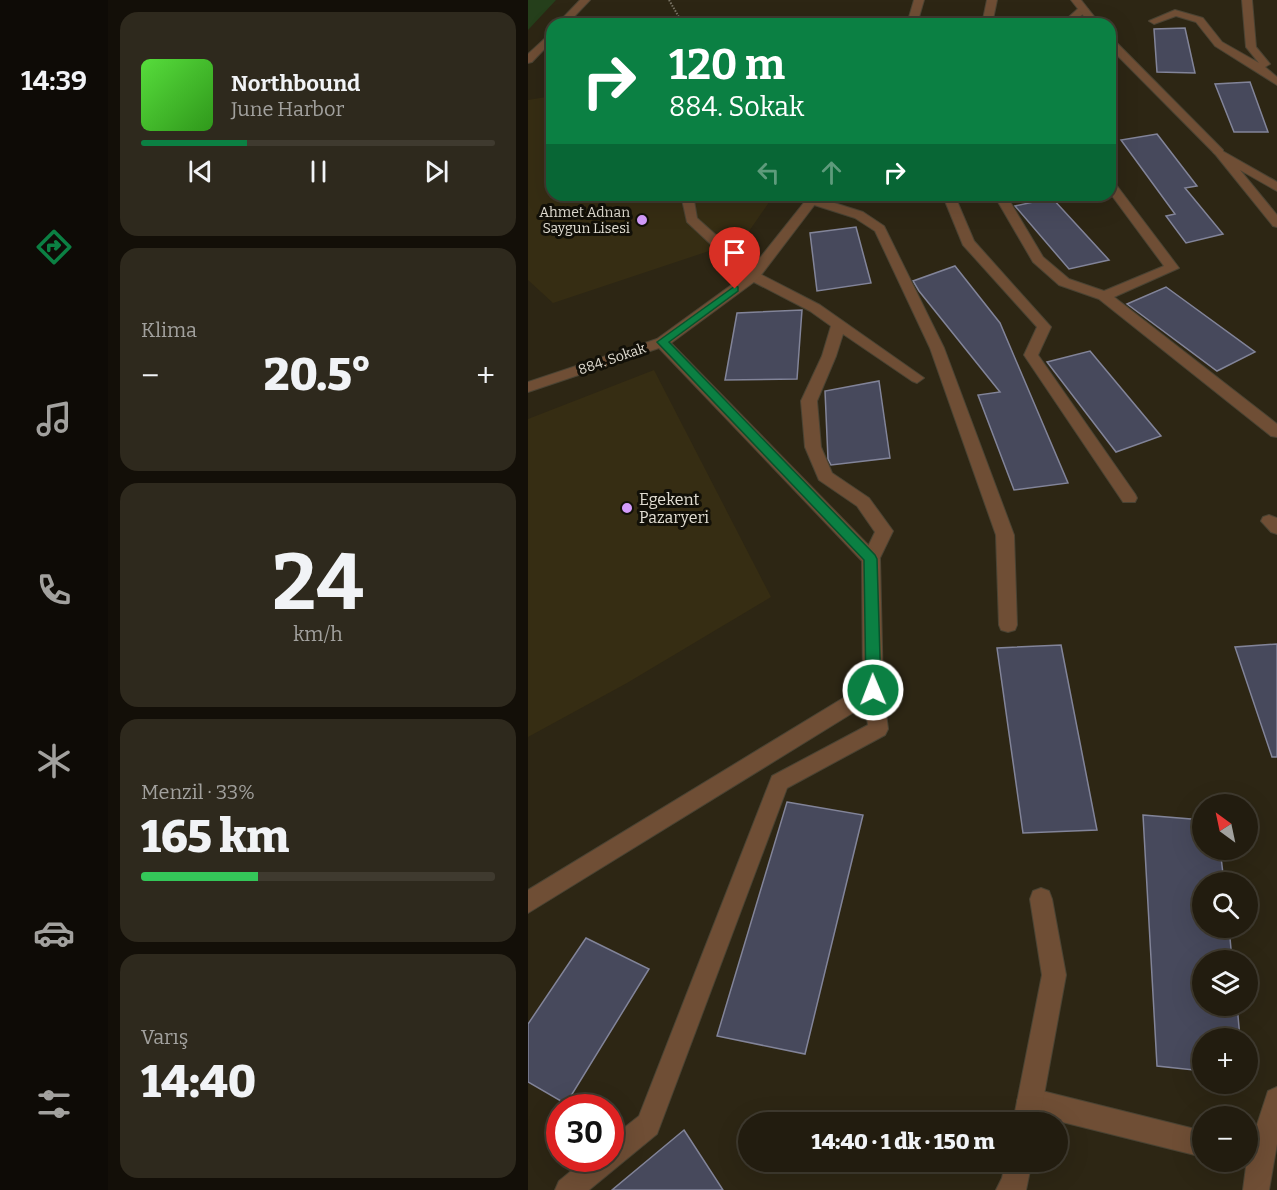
<!DOCTYPE html>
<html lang="tr">
<meta charset="utf-8">
<style>
:root{--surface:#221c0f;--page:#2e291d;--text:#f1f3f6;--muted:#a2a19e;--line:#3f3a2f;--accent:#0b8043}
body{margin:0;font-family:Bitter,serif;background:var(--page);color:var(--text);height:100vh;display:flex;flex-direction:column;font-size:22px;white-space:nowrap}
*{box-sizing:border-box;margin:0}
p{font-size:20px;color:var(--muted)}
.icon{flex:none;width:33px;height:33px;fill:none;stroke:currentColor;stroke-width:2;stroke-linecap:round;stroke-linejoin:round}
.map{position:relative;flex:1;overflow:hidden}
.panel{display:flex;flex-direction:column;gap:12px;padding:12px;background:#130f08;width:420px}
.panel>*{flex:none}
.guide{position:absolute;left:18px;top:18px;width:570px;height:183px;border-radius:18px;box-shadow:0 6px 24px #0002,0 0 0 2px var(--line);background:#0b8043;color:#fff;overflow:hidden}
.needle{width:39px;rotate:327deg}
.fabs{position:absolute;left:664px;top:794px;display:grid;gap:12px}
.fabs a{display:grid;place-items:center;width:66px;height:66px;border-radius:50%;background:var(--surface);box-shadow:0 6px 24px #0002,0 0 0 2px var(--line);font-size:30px}
.speed{position:absolute;left:18px;top:1094px;display:flex;gap:12px;font-size:30px;font-weight:700;text-align:center}
.speed>*{display:grid;place-content:center;width:78px;height:78px;border-radius:50%;background:var(--surface);box-shadow:0 6px 24px #0002,0 0 0 2px var(--line);line-height:1}
.speed .limit{border:9px solid #d22;background:#fff;color:#111}
.pin{position:absolute;display:grid;place-items:center;width:51px;height:51px;color:#fff;margin:-62px -26px;border-radius:50% 50% 50% 0;rotate:-45deg;box-shadow:0 0 6px #0007}
.pin .icon{rotate:45deg}
.me{position:absolute;width:66px;margin:-33px;rotate:359deg;stroke-linejoin:round;filter:drop-shadow(0 0 4px #0008)}
.turn{display:flex;align-items:center;gap:21px;height:126px;padding:0 24px;font-size:27px}
.turn .icon{width:78px;height:78px;stroke-width:2.5}
.turn b{display:block;font-size:42px;line-height:51px}
.lanes{display:flex;align-items:center;height:57px;padding:0 24px;background:#0003;justify-content:center;gap:30px;direction:ltr}
.lanes .off{opacity:.35}
.big{font-size:45px;font-weight:800;line-height:1.1}
.panel .tile{flex:1;display:flex;flex-direction:column;justify-content:center;gap:9px;min-width:0;padding:0 21px;border-radius:18px;background:var(--page)}
.panel .dial{align-items:center;gap:0}
.dial b{font-size:78px;line-height:1}
.song{display:flex;align-items:center;gap:18px}
.cover{width:72px;height:72px;border-radius:9px;background:linear-gradient(135deg,hsl(110 70% 55%),hsl(110 70% 35%))}
.played{height:6px;border-radius:3px;background:linear-gradient(90deg,var(--accent) 30%,var(--line) 30%)}
.keys{display:flex;justify-content:space-around;direction:ltr}
.heat{display:flex;justify-content:space-between;align-items:center;font-size:33px;direction:ltr}
.charge{height:9px;border-radius:4px;background:linear-gradient(90deg,#34c759 33%,var(--line) 0)}
.trip{position:absolute;left:210px;top:1112px;width:330px;height:60px;border-radius:30px;background:var(--surface);box-shadow:0 6px 24px #0002,0 0 0 2px var(--line);font-weight:800;line-height:60px;text-align:center}
main{display:flex;flex:1;min-height:0}
.tabs{display:flex;flex-direction:column;width:108px;justify-content:space-around;align-items:center;background:#0e0b06;color:var(--muted)}
.tabs .icon{width:42px;height:42px}
.tabs .active{color:var(--accent)}
.tabs b{font-size:27px;color:var(--text)}
.map>svg:first-child{display:block}
</style>
<main>
<nav class="tabs">
<b>14:39</b>
<svg class="icon active" aria-label="directions" viewBox="0 0 24 24"><path d="M12 3l9 9-9 9-9-9zM9 14v-3h6M13 9l2 2-2 2"/></svg>
<svg class="icon" aria-label="music" viewBox="0 0 24 24"><path d="M9 18V5l10-2v13"/><circle cx="6" cy="18" r="3"/><circle cx="16" cy="16" r="3"/></svg>
<svg class="icon" aria-label="phone" viewBox="0 0 24 24"><path d="M5 4h4l2 5-3 2q2 4 5 5l2-3 5 2v4C11 20 4 13 5 4z"/></svg>
<svg class="icon" aria-label="climate" viewBox="0 0 24 24"><path d="M12 3v18M4 7l16 10M4 17L20 7"/></svg>
<svg class="icon" aria-label="car" viewBox="0 0 24 24"><path d="M5 17H2v-5l4-1 3-4h7l3 4 3 1v5h-3M9 17h6M6 11h13"/><circle cx="7" cy="17" r="2"/><circle cx="17" cy="17" r="2"/></svg>
<svg class="icon" aria-label="filters" viewBox="0 0 24 24"><path d="M4 7h16M4 17h16"/><circle cx="9" cy="7" r="2"/><circle cx="15" cy="17" r="2"/></svg>
</nav>
<section class="panel">
<div class="tile">
<div class="song"><i class="cover"></i><div><b>Northbound</b><p>June Harbor</p></div></div>
<div class="played"></div>
<div class="keys"><svg class="icon" aria-label="previous" viewBox="0 0 24 24"><path d="M18 5L8 12l10 7zM5 5v14"/></svg><svg class="icon" aria-label="pause" viewBox="0 0 24 24"><path d="M8 5v14M16 5v14"/></svg><svg class="icon" aria-label="next" viewBox="0 0 24 24"><path d="M6 5l10 7-10 7zM19 5v14"/></svg></div>
</div>
<div class="tile"><p>Klima</p>
<div class="heat"><a>−</a><b class="big">20.5°</b><a>+</a></div>
</div>
<div class="tile dial"><b>24</b><p>km/h</p></div>
<div class="tile"><p>Menzil · 33%</p><b class="big">165 km</b><div class="charge"></div></div>
<div class="tile"><p>Varış</p><b class="big">14:40</b></div>
</section>
<div class="map">
<svg width="749" height="1190" viewBox="0 0 749 1190">
<rect width="100%" height="100%" fill="#2d2614"/>
<!-- built -->
<g fill="#362d13">
<path d="M 24,96 L 24,195 L 246,195 L 206,253 L 196,246 L 25,303 L 0,280 L 0,100 Z"/>
<path d="M 126,370 L 243,597 L 99,683 L 0,737 L 0,419 Z"/>
</g>
<!-- green -->
<path fill="#253f1b" d="M 0,0 L 28,0 L 0,30 Z"/>
<!-- building -->
<g fill="#47495c" stroke="#828499" stroke-width="1.5">
<path d="M 657,28 L 667,73 L 629,72 L 626,29 Z"/>
<path d="M 722,82 L 740,132 L 706,132 L 687,84 Z"/>
<path d="M 629,134 L 669,186 L 657,188 L 695,234 L 658,243 L 638,216 L 647,214 L 593,140 Z"/>
<path d="M 524,198 L 581,260 L 541,269 L 487,206 Z"/>
<path d="M 328,227 L 343,283 L 289,291 L 282,233 Z"/>
<path d="M 427,266 L 472,323 L 540,483 L 486,490 L 450,395 L 472,392 L 391,291 L 385,281 Z"/>
<path d="M 638,287 L 727,352 L 689,371 L 599,304 Z"/>
<path d="M 274,310 L 269,379 L 197,380 L 209,313 Z"/>
<path d="M 562,351 L 633,436 L 588,452 L 519,362 Z"/>
<path d="M 351,381 L 362,458 L 303,465 L 300,459 L 297,391 Z"/>
<path d="M 749,644 L 749,757 L 744,757 L 707,647 Z"/>
<path d="M 533,645 L 569,830 L 495,833 L 469,648 Z"/>
<path d="M 259,802 L 335,815 L 277,1054 L 189,1036 Z"/>
<path d="M 615,815 L 675,820 L 675,849 L 692,849 L 696,882 L 675,882 L 675,927 L 701,927 L 704,960 L 675,960 L 675,1005 L 709,1005 L 712,1038 L 675,1038 L 675,1071 L 629,1066 Z"/>
<path d="M 58,938 L 121,969 L 38,1104 L 0,1082 L 0,1024 Z"/>
<path d="M 156,1130 L 195,1190 L 84,1190 Z"/>
</g>
<g fill="none" stroke-linecap="round" stroke-linejoin="round">
<!-- service casing -->
<g stroke="#4a4333" stroke-width="2">
<g id="service">
<path d="M 459,0 L 469,0 L 464,24 L 454,24 Z"/>
<path d="M 714,0 L 724,0 L 728,47 L 742,64 L 737,67 L 749,77 L 749,85 L 687,46 L 668,22 L 648,16 L 626,24 L 621,21 L 647,10 L 675,18 L 694,42 L 731,63 L 718,47 Z"/>
<path d="M 552,7 L 560,9 L 544,24 L 533,24 Z"/>
<path d="M 582,181 L 586,182 L 651,268 L 586,297 L 749,424 L 749,437 L 743,436 L 571,299 L 531,285 L 505,262 L 466,195 L 478,195 L 515,257 L 541,279 L 576,291 L 636,266 L 582,193 Z"/>
<path d="M 153,195 L 165,195 L 169,218 L 230,273 L 292,305 L 396,378 L 389,383 L 384,381 L 315,334 L 308,356 L 289,401 L 293,447 L 304,473 L 341,498 L 365,531 L 349,564 L 343,565 L 337,564 L 334,559 L 347,532 L 329,506 L 291,480 L 277,447 L 273,401 L 294,356 L 303,326 L 282,311 L 220,279 L 159,222 Z"/>
<path d="M 417,195 L 429,195 L 429,201 L 446,241 L 523,327 L 510,355 L 607,494 L 609,498 L 607,502 L 595,502 L 496,355 L 509,327 L 435,245 L 417,201 Z"/>
<path d="M 284,196 L 335,212 L 356,226 L 416,348 L 486,535 L 489,625 L 487,630 L 480,632 L 473,630 L 471,625 L 468,535 L 402,348 L 347,231 L 327,218 L 280,203 L 280,197 Z"/>
<path d="M 741,515 L 749,518 L 749,534 L 743,532 L 733,521 L 735,517 Z"/>
<path d="M 345,682 L 352,684 L 355,690 L 360,729 L 357,735 L 259,788 L 129,1134 L 61,1190 L 27,1190 L 31,1181 L 59,1158 L 82,1158 L 82,1139 L 111,1116 L 244,776 L 340,725 L 335,690 L 338,684 Z"/>
<path d="M 749,1087 L 749,1144 L 741,1190 L 715,1190 L 718,1167 L 711,1164 L 709,1161 L 720,1161 L 720,1142 L 723,1143 L 740,1091 Z"/>
<path d="M 502,1088 L 675,1131 L 675,1157 L 502,1114 L 493,1110 L 489,1101 L 493,1092 Z"/>
</g>
</g>
<!-- minor casing -->
<g stroke="#4a4333" stroke-width="2">
<g id="minor">
<path d="M 52,0 L 62,0 L 39,24 L 29,24 Z"/>
<path d="M 386,0 L 396,0 L 389,24 L 379,24 Z"/>
<path d="M 543,0 L 553,0 L 572,24 L 562,24 Z"/>
<path d="M 24,32 L 24,41 L 4,62 L 0,63 L 0,54 Z"/>
<path d="M 582,39 L 586,40 L 695,150 L 695,154 L 687,154 L 582,48 Z"/>
<path d="M 282,195 L 294,195 L 230,279 L 143,343 L 349,554 L 352,559 L 355,690 L 352,696 L 0,913 L 0,890 L 335,686 L 334,561 L 131,348 L 0,392 L 0,382 L 129,339 L 220,273 Z"/>
<path d="M 513,888 L 521,891 L 524,899 L 538,975 L 511,1122 L 485,1122 L 514,975 L 502,899 L 505,891 Z"/>
<path d="M 478,1161 L 504,1161 L 498,1190 L 468,1190 L 474,1178 Z"/>
</g>
</g>
<!-- tertiary casing -->
<g stroke="#4a4333" stroke-width="2">
<path id="tertiary" d="M 691,149 L 749,182 L 749,191 L 712,170 L 749,215 L 749,227 L 745,226 L 687,154 L 685,152 Z"/>
</g>
<!-- path -->
<path stroke="#7a7465" stroke-width="2" stroke-dasharray="1.5 1.5" stroke-linecap="butt" d="M 141,0 L 155,24"/>
<!-- service -->
<use href="#service" fill="#6f4e35" fill-rule="evenodd"/>
<!-- minor -->
<use href="#minor" fill="#6f4e35" fill-rule="evenodd"/>
<!-- tertiary -->
<use href="#tertiary" fill="#6f4e35" fill-rule="evenodd"/>
</g>
<!-- route -->
<path fill="#0b8043" stroke="#07532c" stroke-width="1.5" d="M 207,286 L 210,287 L 210,291 L 141,342 L 347,555 L 349,559 L 353,690 L 350,695 L 340,695 L 338,690 L 336,560 L 129,342 Z"/>
<!-- markers -->
<g fill="#d49cfb" stroke="#121008" stroke-width="2">
<circle cx="114" cy="220" r="6"/>
<circle cx="99" cy="508" r="6"/>
</g>
<g text-anchor="middle" dominant-baseline="central" stroke-width="6" stroke-linejoin="round" paint-order="stroke">
<!-- far-poi labels -->
<g font-size="14" fill="#e2ded3" stroke="#121008" text-anchor="end">
<text x="102" y="212">Ahmet Adnan<tspan x="102" dy="16">Saygun Lisesi</tspan></text>
</g>
<!-- far-street labels -->
<g font-size="14" fill="#e2ded3" stroke="#121008">
<text transform="translate(84 359) rotate(-19)">884. Sokak</text>
</g>
<!-- poi labels -->
<g font-size="16" fill="#e2ded3" stroke="#121008" text-anchor="start">
<text x="111" y="499">Egekent<tspan x="111" dy="18">Pazaryeri</tspan></text>
</g>
</g>
</svg>
<div class="fabs">
<a><svg class="needle" viewBox="-14 -14 28 28"><path d="M0-13l5 13h-10z" fill="#e53935"/><path d="M0 13l5-13h-10z" fill="#a2a19e"/></svg></a>
<a><svg class="icon" aria-label="search" viewBox="0 0 24 24"><circle cx="10" cy="10" r="6"/><path d="M15 15l6 6"/></svg></a>
<a><svg class="icon" aria-label="layers" viewBox="0 0 24 24"><path d="M12 4l9 5-9 5-9-5zM3 14l9 5 9-5"/></svg></a>
<a>+</a>
<a>−</a>
</div>
<div class="speed"><div class="limit">30</div></div>
<div class="pin" style="left:207px;top:289px;background:#d93025"><svg class="icon" aria-label="arrive" viewBox="0 0 24 24"><path d="M6 21V4h12l-3 4 3 4H6"/></svg></div>
<svg class="me" style="left:345px;top:690px" viewBox="-20 -20 40 40"><circle r="17" fill="#0b8043" stroke="#fff" stroke-width="3"/><path d="M0-11L8 9 0 5-8 9z" fill="#fff"/></svg>
<div class="trip">14:40 · 1 dk · 150 m</div>
<div class="guide">
<div class="turn"><svg class="icon" aria-label="right" viewBox="0 0 24 24"><path d="M7 20v-9h11M14 6l5 5-5 5"/></svg><div><b>120 m</b>884. Sokak</div></div>
<div class="lanes"><svg class="icon off" aria-label="left" viewBox="0 0 24 24"><path d="M17 20v-9H6M10 6l-5 5 5 5"/></svg><svg class="icon off" aria-label="ahead" viewBox="0 0 24 24"><path d="M12 20V5M6 11l6-6 6 6"/></svg><svg class="icon" aria-label="right" viewBox="0 0 24 24"><path d="M7 20v-9h11M14 6l5 5-5 5"/></svg></div>
</div>
</div>
</main>
